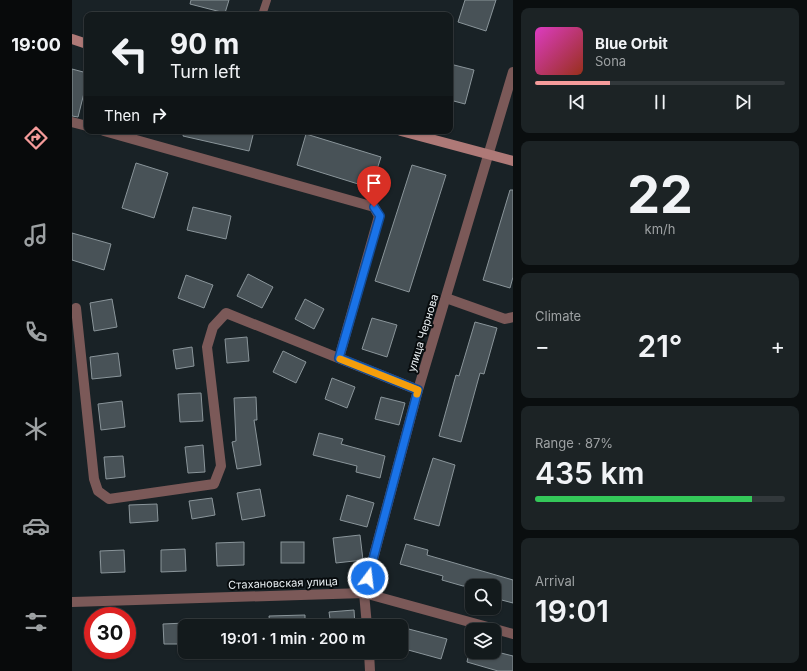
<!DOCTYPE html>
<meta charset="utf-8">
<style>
:root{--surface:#131a1c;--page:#1c2325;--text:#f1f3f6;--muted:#9da1a3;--line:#32383b;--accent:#f59b9a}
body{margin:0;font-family:Inter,sans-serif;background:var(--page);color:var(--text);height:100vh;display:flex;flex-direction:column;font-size:15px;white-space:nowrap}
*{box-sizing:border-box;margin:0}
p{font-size:13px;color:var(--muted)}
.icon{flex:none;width:22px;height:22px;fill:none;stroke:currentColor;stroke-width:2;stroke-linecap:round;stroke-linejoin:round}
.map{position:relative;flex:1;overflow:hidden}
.details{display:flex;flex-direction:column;gap:8px;padding:8px;background:#0a0e0f;width:294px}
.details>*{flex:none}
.banner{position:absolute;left:12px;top:12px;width:369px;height:122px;border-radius:8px;box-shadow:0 1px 3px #0004,0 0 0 1px var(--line);background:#131a1c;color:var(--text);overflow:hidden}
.controls{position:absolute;left:393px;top:579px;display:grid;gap:8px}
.controls a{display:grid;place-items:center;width:36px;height:36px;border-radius:8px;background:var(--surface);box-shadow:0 1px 3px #0004,0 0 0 1px var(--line);font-size:20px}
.speed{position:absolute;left:12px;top:607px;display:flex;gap:8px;font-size:20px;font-weight:700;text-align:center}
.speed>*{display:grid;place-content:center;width:52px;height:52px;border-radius:50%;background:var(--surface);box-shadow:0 1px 3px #0004,0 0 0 1px var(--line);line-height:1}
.speed .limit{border:6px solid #d22;background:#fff;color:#111}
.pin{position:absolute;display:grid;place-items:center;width:34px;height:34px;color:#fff;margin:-41px -17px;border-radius:50% 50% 50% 0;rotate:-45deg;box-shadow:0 0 4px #0007}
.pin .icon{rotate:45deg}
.me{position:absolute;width:44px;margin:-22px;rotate:15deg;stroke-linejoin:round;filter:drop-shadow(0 0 3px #0008)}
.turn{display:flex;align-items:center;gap:14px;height:84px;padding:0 20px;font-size:18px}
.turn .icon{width:52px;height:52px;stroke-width:2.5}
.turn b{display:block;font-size:28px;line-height:34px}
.then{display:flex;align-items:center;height:38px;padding:0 20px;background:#0003;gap:8px;font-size:15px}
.big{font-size:30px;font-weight:600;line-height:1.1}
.details .card{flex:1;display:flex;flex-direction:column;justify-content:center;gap:6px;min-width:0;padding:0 14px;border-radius:8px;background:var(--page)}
.details .dial{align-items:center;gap:0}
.dial b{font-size:52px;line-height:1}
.song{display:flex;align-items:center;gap:12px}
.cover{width:48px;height:48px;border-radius:6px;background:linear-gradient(135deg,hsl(310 70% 55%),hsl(10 70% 35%))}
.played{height:4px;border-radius:2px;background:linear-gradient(90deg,var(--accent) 30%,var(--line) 30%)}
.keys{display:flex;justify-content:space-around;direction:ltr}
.heat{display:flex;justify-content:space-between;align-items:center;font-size:22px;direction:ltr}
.charge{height:6px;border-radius:3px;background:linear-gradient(90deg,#34c759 87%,var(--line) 0)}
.trip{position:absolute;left:106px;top:619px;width:230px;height:40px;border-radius:8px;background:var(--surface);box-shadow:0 1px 3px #0004,0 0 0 1px var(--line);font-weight:600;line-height:40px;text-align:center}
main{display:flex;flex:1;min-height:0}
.tab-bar{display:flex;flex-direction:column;width:72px;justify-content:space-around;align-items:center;background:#080a0b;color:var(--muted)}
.tab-bar .icon{width:28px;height:28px}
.tab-bar .selected{color:var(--accent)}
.tab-bar b{font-size:18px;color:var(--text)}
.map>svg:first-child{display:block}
</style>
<main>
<nav class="tab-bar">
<b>19:00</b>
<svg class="icon selected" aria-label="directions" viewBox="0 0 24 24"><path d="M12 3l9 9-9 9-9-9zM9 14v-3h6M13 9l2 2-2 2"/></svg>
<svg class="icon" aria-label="music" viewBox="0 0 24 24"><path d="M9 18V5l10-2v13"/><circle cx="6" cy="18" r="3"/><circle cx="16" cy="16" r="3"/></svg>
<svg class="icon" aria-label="phone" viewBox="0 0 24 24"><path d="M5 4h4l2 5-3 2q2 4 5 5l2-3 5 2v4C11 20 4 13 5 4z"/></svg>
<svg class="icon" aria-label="climate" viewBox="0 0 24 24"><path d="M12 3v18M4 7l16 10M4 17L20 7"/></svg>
<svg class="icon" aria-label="car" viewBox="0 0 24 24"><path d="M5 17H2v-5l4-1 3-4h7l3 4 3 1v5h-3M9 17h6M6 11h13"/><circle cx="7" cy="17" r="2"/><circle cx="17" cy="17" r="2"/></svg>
<svg class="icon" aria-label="filters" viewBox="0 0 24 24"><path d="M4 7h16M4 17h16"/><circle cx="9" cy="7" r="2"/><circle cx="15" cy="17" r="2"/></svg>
</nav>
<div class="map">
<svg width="441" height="671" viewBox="0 0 441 671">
<rect width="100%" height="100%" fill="#192226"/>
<!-- building -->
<g fill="#485257" stroke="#8a959a">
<path d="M 119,0 L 157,0 L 153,13 L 118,4 Z"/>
<path d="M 393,0 L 424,0 L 414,31 L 386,22 Z"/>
<path d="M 378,64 L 402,70 L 393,104 L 378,100 Z"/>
<path d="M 0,69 L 15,73 L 15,81 L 6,117 L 0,116 Z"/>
<path d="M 112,131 L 182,131 L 177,151 L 111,136 Z"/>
<path d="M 234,134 L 309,157 L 299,188 L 225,165 Z"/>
<path d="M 64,163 L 96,173 L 82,218 L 50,208 Z"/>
<path d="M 340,165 L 374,175 L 337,292 L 303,281 Z"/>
<path d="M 438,190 L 441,190 L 441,277 L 438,288 L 411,280 Z"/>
<path d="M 121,207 L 159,216 L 154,239 L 115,230 Z"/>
<path d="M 0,233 L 39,244 L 32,270 L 0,260 Z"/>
<path d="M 176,274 L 201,287 L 190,308 L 165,296 Z"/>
<path d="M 114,275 L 141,285 L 132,308 L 106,298 Z"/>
<path d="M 40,299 L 45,327 L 22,331 L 18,303 Z"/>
<path d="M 233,299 L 252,309 L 242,329 L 223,319 Z"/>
<path d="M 300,318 L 325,325 L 315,357 L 290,349 Z"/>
<path d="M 403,322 L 425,328 L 412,374 L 408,373 L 389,442 L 367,436 L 384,375 L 387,376 Z"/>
<path d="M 175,337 L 177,361 L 155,363 L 153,339 Z"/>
<path d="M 120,347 L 122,366 L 104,369 L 101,350 Z"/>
<path d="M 211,351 L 234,362 L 224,383 L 201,372 Z"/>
<path d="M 46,353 L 49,376 L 20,379 L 18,357 Z"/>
<path d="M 260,378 L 283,387 L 275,408 L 253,399 Z"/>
<path d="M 129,393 L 131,421 L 108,422 L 106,394 Z"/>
<path d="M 184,397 L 185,420 L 182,420 L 189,465 L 165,469 L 160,442 L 164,441 L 162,398 Z"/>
<path d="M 309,397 L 333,403 L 327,425 L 303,419 Z"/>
<path d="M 50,401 L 53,427 L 29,430 L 26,404 Z"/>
<path d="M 247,433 L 271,439 L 269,444 L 313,456 L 308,478 L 284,472 L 285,466 L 241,455 Z"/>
<path d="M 131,445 L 133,472 L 116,473 L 113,447 Z"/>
<path d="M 51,456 L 53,477 L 34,479 L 32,457 Z"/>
<path d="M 361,458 L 383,465 L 367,526 L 342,519 Z"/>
<path d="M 188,489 L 193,516 L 170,520 L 165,493 Z"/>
<path d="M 275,495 L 302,503 L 295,527 L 268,520 Z"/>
<path d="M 140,498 L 143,515 L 120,519 L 117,501 Z"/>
<path d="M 85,504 L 86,521 L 58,523 L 57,505 Z"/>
<path d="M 288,535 L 291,560 L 264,563 L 261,538 Z"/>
<path d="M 172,542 L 172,565 L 145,566 L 144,543 Z"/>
<rect x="209" y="542" width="23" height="21"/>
<path d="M 334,544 L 356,550 L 355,555 L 441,580 L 441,603 L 422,598 L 422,586 L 391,586 L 370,580 L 371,576 L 328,564 Z"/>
<path d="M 113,549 L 114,571 L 89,572 L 89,550 Z"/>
<path d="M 52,550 L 53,572 L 29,573 L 28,551 Z"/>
<path d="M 282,610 L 283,626 L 259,626 L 257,612 Z"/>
<path d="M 233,615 L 233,626 L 198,626 L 197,616 Z"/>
<path d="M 113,623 L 113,644 L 92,644 L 91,624 Z"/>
<path d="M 329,627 L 375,639 L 369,659 L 329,648 Z"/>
<path d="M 397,652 L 425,652 L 441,656 L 441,671 L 426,671 L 395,662 Z"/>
</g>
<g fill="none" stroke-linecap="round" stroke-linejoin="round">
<!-- lane -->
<path stroke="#7b5958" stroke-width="8" d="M 190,15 L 195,0"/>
<!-- street -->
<g stroke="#7b5958" stroke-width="10">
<path d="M 0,122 L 15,126"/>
<path d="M 32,131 L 302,207 L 307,216 L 267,358"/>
<path d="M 374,298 L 433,319 L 441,317"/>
<path d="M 4,308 L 22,479 L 26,491 L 37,499 L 142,484 L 149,466 L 135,347 L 141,327 L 154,313 L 346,390"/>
<path d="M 0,602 L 292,593 L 441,634"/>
<path d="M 295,626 L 292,593 L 346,390 L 441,72"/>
<path d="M 297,652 L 298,671"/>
</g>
<!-- secondary -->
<g stroke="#ae7977" stroke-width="10">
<path d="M 0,39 L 15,44"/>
<path d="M 329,131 L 441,161"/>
</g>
</g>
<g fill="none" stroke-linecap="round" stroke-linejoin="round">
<!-- route casing -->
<g stroke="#114b97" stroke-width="10">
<path id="route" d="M 296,578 L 346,390 L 267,358 L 308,216 L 302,207"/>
</g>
<!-- route -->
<use href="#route" stroke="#1a73e8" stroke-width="7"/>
<!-- slow -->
<path stroke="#f59e0b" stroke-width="7" d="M 268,359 L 346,390 L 345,394"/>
</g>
<g text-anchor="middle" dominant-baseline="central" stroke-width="4" stroke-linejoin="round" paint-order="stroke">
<!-- street labels -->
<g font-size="11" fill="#e7edf0" stroke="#070b0d">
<text transform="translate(351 333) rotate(-73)">улица Чернова</text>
<text transform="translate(211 583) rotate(-2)">Стахановская улица</text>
</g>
</g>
</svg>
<div class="controls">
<a><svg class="icon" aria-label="search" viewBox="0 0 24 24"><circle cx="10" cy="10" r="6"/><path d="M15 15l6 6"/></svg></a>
<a><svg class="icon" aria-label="layers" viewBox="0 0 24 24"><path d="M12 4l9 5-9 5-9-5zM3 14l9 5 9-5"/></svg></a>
</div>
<div class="speed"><div class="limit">30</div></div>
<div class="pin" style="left:302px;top:207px;background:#d93025"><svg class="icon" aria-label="arrive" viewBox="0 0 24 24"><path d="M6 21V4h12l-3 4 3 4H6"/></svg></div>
<svg class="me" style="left:296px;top:578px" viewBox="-20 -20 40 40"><circle r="17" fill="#1a73e8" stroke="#fff" stroke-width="3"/><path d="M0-11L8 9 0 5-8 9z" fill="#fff"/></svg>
<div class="trip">19:01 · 1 min · 200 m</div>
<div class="banner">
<div class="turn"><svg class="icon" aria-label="left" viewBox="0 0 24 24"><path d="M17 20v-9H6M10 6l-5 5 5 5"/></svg><div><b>90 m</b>Turn left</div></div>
<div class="then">Then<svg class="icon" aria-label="right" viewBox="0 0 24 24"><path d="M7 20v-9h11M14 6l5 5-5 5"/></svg></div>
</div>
</div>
<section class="details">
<div class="card">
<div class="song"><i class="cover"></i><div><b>Blue Orbit</b><p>Sona</p></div></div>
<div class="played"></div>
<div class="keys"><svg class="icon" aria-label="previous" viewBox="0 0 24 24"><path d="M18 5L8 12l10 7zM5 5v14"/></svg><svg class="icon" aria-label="pause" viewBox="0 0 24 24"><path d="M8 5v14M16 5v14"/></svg><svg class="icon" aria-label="next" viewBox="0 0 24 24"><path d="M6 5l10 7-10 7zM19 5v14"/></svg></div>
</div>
<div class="card dial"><b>22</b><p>km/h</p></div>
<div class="card"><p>Climate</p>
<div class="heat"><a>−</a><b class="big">21°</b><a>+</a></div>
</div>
<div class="card"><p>Range · 87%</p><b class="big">435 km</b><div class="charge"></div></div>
<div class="card"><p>Arrival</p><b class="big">19:01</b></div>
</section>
</main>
